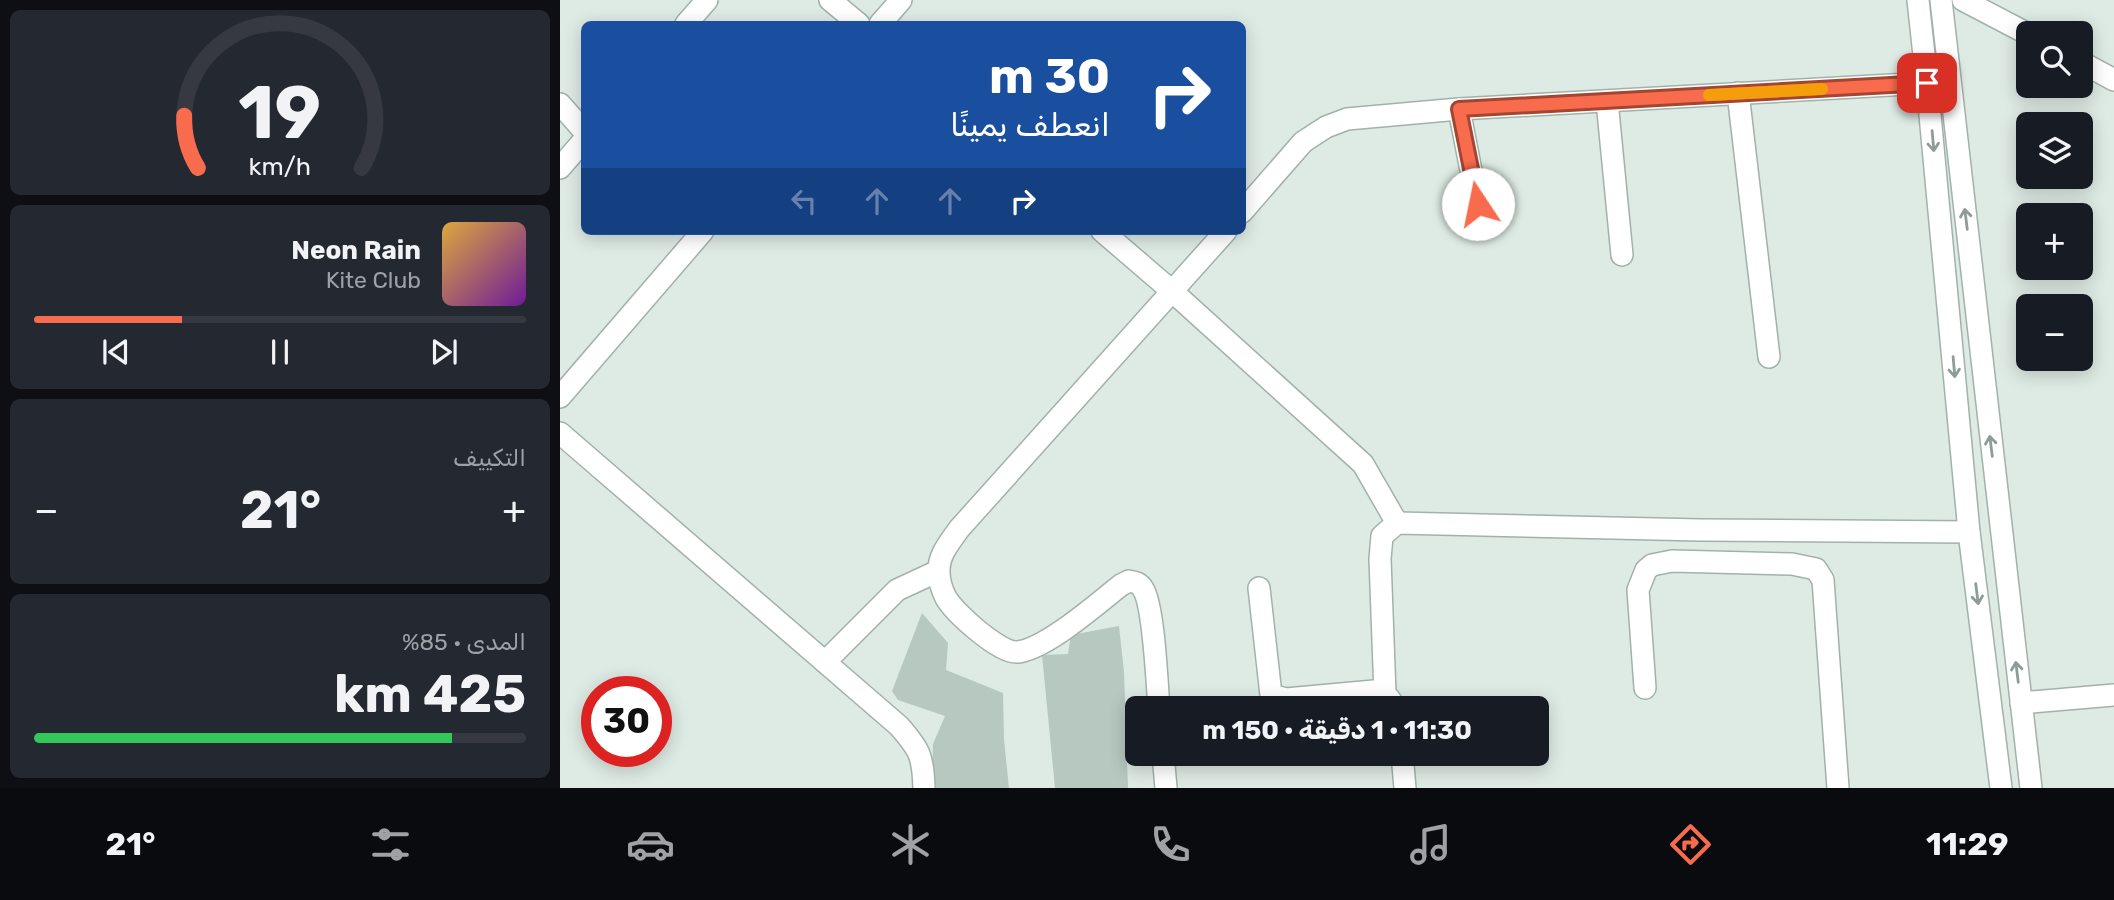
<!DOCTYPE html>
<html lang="ar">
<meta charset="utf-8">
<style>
:root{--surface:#171b24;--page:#242831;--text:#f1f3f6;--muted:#9ea1a6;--line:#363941;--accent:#f96b4d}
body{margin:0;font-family:Rubik,Cairo,sans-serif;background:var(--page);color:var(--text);direction:rtl;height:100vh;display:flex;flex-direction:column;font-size:26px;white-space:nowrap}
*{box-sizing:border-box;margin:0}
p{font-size:23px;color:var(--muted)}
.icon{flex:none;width:38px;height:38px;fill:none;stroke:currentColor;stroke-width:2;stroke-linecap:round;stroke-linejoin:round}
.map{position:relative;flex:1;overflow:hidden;direction:ltr}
.side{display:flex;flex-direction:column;gap:10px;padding:10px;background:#0d0f14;width:560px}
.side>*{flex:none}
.banner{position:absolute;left:21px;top:21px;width:665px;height:214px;border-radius:10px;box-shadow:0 4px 18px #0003;direction:rtl;background:#1a4fa0;color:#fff;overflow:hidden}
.fabs{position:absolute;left:1456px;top:21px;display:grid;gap:14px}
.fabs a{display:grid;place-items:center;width:77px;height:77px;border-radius:10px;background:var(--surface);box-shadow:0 4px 18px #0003;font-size:35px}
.speed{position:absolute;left:21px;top:676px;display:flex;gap:14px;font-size:35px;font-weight:700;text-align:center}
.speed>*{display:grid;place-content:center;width:91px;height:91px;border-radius:50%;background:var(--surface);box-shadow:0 4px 18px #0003;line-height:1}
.speed .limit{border:10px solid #d22;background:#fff;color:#111}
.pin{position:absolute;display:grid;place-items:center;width:60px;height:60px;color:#fff;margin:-30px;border-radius:14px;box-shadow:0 4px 10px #0006}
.me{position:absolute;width:77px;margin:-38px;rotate:349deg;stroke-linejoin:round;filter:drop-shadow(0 0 5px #0008)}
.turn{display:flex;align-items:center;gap:24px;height:147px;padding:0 21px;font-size:32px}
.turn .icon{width:91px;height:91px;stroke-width:2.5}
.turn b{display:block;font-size:49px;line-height:60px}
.lanes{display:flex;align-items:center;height:66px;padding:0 21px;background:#0003;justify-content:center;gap:35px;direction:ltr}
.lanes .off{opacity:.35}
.big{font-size:52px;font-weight:700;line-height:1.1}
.side .tile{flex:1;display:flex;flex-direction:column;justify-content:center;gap:10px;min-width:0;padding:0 24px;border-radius:10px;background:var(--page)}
.side .dial{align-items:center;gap:0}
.dial svg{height:182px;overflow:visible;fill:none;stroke:var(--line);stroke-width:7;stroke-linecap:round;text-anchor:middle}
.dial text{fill:var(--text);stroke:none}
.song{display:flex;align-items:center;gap:21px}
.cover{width:84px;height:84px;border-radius:10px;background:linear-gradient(135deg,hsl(40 70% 55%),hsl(280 70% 35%))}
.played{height:7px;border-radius:4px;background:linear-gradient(90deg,var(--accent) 30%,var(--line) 30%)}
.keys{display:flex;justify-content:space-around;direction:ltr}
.heat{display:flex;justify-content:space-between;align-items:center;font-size:38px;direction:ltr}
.charge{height:10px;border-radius:5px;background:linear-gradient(90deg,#34c759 85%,var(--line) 0)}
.trip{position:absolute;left:565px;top:696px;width:424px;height:70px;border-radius:10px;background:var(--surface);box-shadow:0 4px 18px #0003;font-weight:700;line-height:70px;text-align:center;direction:rtl}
.tab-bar{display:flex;height:112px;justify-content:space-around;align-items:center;background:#090b0e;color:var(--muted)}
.tab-bar .icon{width:49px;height:49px}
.tab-bar .active{color:var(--accent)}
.tab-bar b{font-size:32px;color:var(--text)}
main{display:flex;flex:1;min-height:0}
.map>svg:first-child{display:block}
</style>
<main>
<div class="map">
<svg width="1554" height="788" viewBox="0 0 1554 788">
<rect width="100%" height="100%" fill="#deeae4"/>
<!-- building -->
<g fill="#b6c8bf">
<path d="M 362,613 L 388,643 L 386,670 L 443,693 L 444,740 L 449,788 L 372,788 L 373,744 L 385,716 L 338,700 L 332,691 Z"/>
<path d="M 559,626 L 564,672 L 568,788 L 495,788 L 482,655 L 508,654 L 511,635 Z"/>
</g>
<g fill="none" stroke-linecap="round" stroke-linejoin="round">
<!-- minor casing -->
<g stroke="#a1b2ab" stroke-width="24">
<g id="minor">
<path d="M 270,0 L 299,24"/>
<path d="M 1358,0 L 1367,83 L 1409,532 L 1441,788"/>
<path d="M 1381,0 L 1471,788"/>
<path d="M 1403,0 L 1468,34"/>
<path d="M 126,24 L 147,0"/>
<path d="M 320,24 L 341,0"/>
<path d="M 1521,62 L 1554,80"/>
<path d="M 1178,93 L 1209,357"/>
<path d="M 1047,101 L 1062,255"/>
<path d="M 0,104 L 24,131"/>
<path d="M 899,109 L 922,227"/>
<path d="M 0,168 L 24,140"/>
<path d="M 682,212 L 743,142 L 766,127 L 787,119 L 899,109 L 1367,83"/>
<path d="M 542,231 L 613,292 L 803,464 L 837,523"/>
<path d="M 0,397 L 143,231"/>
<path d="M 0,433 L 339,726 C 360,750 363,756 364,788"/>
<path d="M 699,588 L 711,695 L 726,699 L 814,691 C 826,694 831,697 834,709"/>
<path d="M 265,662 L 337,590 L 378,571"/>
<path d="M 1085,688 L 1078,590 L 1086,570 L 1092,565 L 1112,561 L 1232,564 L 1256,569 L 1263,580 L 1278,788"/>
<path d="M 825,694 L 820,559 L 822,536 L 837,523 L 1140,530 L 1409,532"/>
<path d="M 1461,703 L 1554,695"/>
<path d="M 599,709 C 597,684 594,606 583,589 C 580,583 575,582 569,581 L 561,585 C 538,603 485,650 457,652 C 439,653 395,613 386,598 C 382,590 379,581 379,572 C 378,555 390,542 399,529 L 666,231"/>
<path d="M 603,754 L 606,788"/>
<path d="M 842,754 L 845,788"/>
</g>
</g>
<!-- minor -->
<use href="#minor" stroke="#fff" stroke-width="21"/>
</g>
<!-- one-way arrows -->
<defs><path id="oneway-shaft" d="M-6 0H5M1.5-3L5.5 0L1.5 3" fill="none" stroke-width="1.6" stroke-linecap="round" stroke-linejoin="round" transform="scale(1.75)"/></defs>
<g stroke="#8e9c98">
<use href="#oneway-shaft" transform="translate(1373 141) rotate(85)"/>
<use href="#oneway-shaft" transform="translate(1406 219) rotate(-97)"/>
<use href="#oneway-shaft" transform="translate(1394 367) rotate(85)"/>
<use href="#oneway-shaft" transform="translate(1431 446) rotate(-97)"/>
<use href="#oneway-shaft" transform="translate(1417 594) rotate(83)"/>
<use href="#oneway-shaft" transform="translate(1457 672) rotate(-97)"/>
</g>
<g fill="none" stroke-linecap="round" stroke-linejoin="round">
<!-- route casing -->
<g stroke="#a24632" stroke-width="18">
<path id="route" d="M 918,204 L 899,109 L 1367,83"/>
</g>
<!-- route -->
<use href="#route" stroke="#f96b4d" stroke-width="12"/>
<!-- slow -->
<path stroke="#f59e0b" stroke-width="12" d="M 1149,95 L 1262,89"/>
</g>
</svg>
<div class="fabs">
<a><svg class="icon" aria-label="search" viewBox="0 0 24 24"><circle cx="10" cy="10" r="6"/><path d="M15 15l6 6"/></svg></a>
<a><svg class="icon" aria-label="layers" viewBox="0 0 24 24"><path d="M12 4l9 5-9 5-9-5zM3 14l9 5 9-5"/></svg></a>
<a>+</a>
<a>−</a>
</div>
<div class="speed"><div class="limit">30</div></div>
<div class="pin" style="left:1367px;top:83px;background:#d93025"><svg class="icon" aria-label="arrive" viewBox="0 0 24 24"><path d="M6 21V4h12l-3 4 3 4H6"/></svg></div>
<svg class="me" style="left:918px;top:204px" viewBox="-20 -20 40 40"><circle r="19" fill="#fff"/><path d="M0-13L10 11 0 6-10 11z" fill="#f96b4d"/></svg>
<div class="trip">11:30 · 1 دقيقة · 150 m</div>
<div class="banner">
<div class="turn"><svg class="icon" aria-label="right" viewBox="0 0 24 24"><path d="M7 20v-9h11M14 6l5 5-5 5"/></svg><div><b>30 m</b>انعطف يمينًا</div></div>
<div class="lanes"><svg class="icon off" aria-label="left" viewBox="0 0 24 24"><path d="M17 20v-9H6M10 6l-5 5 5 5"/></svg><svg class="icon off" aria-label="ahead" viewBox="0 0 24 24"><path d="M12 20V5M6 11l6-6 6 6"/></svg><svg class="icon off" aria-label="ahead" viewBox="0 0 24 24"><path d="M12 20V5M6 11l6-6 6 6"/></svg><svg class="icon" aria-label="right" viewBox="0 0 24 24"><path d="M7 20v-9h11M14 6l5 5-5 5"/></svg></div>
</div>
</div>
<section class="side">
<div class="tile dial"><svg viewBox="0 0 100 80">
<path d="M14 69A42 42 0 1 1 86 69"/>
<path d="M14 69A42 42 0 0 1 8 46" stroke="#f96b4d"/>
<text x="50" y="56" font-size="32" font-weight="700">19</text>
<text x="50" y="72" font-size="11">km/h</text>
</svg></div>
<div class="tile">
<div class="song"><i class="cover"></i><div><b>Neon Rain</b><p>Kite Club</p></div></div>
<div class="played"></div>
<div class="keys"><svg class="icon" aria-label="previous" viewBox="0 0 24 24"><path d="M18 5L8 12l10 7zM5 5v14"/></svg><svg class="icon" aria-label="pause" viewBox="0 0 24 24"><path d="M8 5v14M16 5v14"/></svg><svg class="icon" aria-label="next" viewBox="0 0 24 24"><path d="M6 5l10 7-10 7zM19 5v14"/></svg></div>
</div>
<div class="tile"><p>التكييف</p>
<div class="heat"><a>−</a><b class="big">21°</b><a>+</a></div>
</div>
<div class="tile"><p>المدى · 85%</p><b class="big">425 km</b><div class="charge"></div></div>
</section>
</main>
<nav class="tab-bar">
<b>11:29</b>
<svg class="icon active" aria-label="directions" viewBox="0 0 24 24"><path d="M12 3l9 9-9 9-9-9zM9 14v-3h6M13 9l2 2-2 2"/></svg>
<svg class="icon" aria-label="music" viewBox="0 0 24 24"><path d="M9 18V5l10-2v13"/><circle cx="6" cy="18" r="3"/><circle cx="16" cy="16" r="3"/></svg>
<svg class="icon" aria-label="phone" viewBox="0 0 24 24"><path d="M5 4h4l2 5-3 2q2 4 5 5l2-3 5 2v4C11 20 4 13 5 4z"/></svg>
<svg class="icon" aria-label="climate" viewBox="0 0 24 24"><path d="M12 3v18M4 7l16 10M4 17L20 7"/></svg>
<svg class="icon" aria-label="car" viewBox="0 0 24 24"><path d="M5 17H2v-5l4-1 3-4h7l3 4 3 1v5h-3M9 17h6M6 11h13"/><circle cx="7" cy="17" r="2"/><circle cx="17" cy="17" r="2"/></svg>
<svg class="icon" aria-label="filters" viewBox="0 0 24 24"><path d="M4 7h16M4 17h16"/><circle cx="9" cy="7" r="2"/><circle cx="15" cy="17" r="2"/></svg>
<b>21°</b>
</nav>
